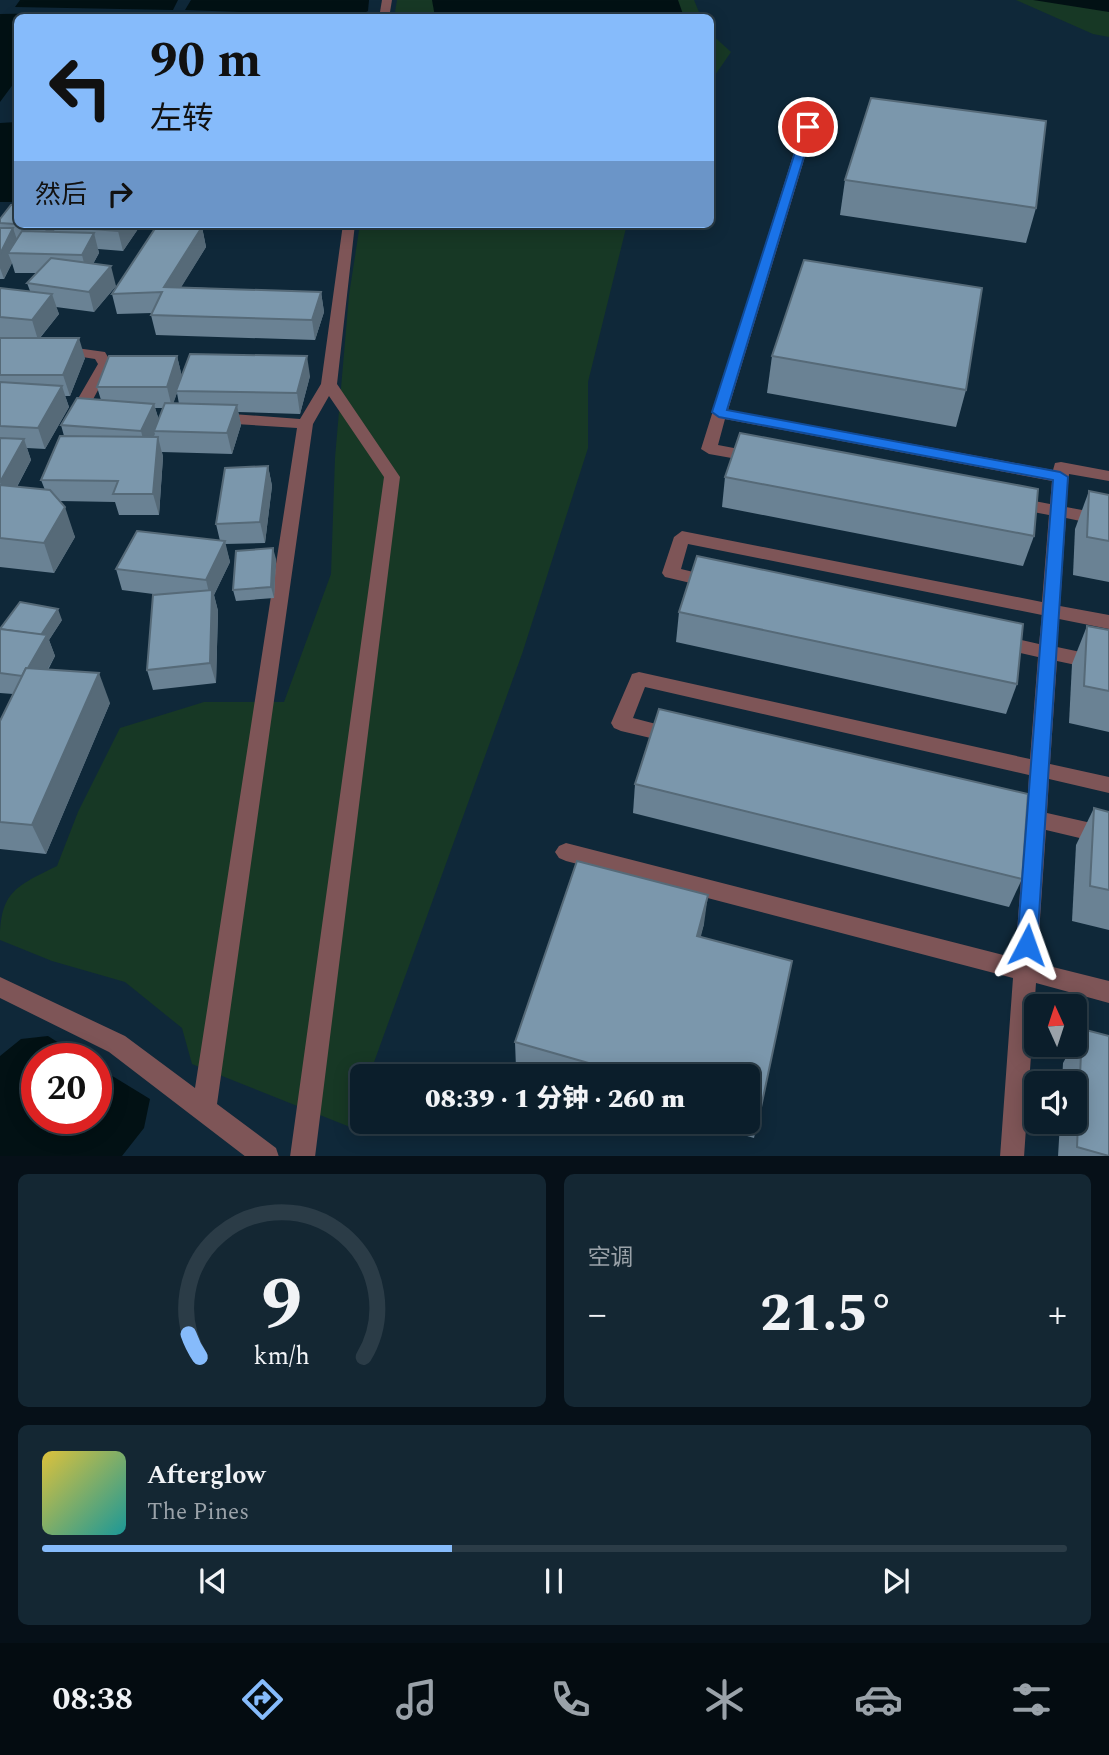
<!DOCTYPE html>
<html lang="zh">
<meta charset="utf-8">
<style>
:root{--surface:#0b1e2b;--page:#142733;--text:#f1f3f6;--muted:#9aa2a9;--line:#2b3c47;--accent:#86bbfb}
body{margin:0;font-family:Spectral,"Noto Sans SC",serif;background:var(--page);color:var(--text);height:100vh;display:flex;flex-direction:column;font-size:26px;white-space:nowrap}
*{box-sizing:border-box;margin:0}
p{font-size:23px;color:var(--muted)}
.icon{flex:none;width:38px;height:38px;fill:none;stroke:currentColor;stroke-width:2;stroke-linecap:round;stroke-linejoin:round}
.map{position:relative;height:1156px;overflow:hidden}
.panel{display:flex;flex-direction:column;gap:18px;padding:18px;background:#061018;flex:1}
.panel>*{flex:none}
.hud{position:absolute;left:14px;top:14px;width:700px;height:214px;border-radius:10px;box-shadow:0 4px 18px #0003,0 0 0 2px var(--line);background:#86bbfb;color:#111;overflow:hidden}
.needle{width:46px;rotate:357deg}
.tools{position:absolute;left:1024px;top:994px;display:grid;gap:14px}
.tools a{display:grid;place-items:center;width:63px;height:63px;border-radius:10px;background:var(--surface);box-shadow:0 4px 18px #0003,0 0 0 2px var(--line);font-size:35px}
.speed{position:absolute;left:21px;top:1043px;display:flex;gap:14px;font-size:35px;font-weight:700;text-align:center}
.speed>*{display:grid;place-content:center;width:91px;height:91px;border-radius:50%;background:var(--surface);box-shadow:0 4px 18px #0003,0 0 0 2px var(--line);line-height:1}
.speed .limit{border:10px solid #d22;background:#fff;color:#111}
.pin{position:absolute;display:grid;place-items:center;width:60px;height:60px;color:#fff;margin:-30px;border:4px solid #fff;border-radius:50%;box-shadow:0 2px 7px #0007}
.me{position:absolute;width:77px;margin:-38px;rotate:4deg;stroke-linejoin:round;filter:drop-shadow(0 0 5px #0008)}
.turn{display:flex;align-items:center;gap:24px;height:147px;padding:0 21px;font-size:32px}
.turn .icon{width:91px;height:91px;stroke-width:2.5}
.turn b{display:block;font-size:49px;line-height:60px}
.then{display:flex;align-items:center;height:66px;padding:0 21px;background:#0003;gap:14px;font-size:26px}
.big{font-size:52px;font-weight:800;line-height:1.1}
.panel .tile{flex:1;display:flex;flex-direction:column;justify-content:center;gap:10px;min-width:0;padding:0 24px;border-radius:10px;background:var(--page)}
.panel .dial{align-items:center;gap:0}
.dial svg{height:182px;overflow:visible;fill:none;stroke:var(--line);stroke-width:7;stroke-linecap:round;text-anchor:middle}
.dial text{fill:var(--text);stroke:none}
.song{display:flex;align-items:center;gap:21px}
.cover{width:84px;height:84px;border-radius:10px;background:linear-gradient(135deg,hsl(50 70% 55%),hsl(180 70% 35%))}
.played{height:7px;border-radius:4px;background:linear-gradient(90deg,var(--accent) 40%,var(--line) 40%)}
.keys{display:flex;justify-content:space-around;direction:ltr}
.heat{display:flex;justify-content:space-between;align-items:center;font-size:38px;direction:ltr}
.panel .tiles{flex:1;display:grid;gap:18px;grid-template-columns:1fr 1fr}
.tile:last-child{grid-column:span 2}
.trip{position:absolute;left:350px;top:1064px;width:410px;height:70px;border-radius:10px;background:var(--surface);box-shadow:0 4px 18px #0003,0 0 0 2px var(--line);font-weight:800;line-height:70px;text-align:center}
.tabs{display:flex;height:112px;justify-content:space-around;align-items:center;background:#040c11;color:var(--muted)}
.tabs .icon{width:49px;height:49px}
.tabs .selected{color:var(--accent)}
.tabs b{font-size:32px;color:var(--text)}
.map>svg:first-child{display:block}
</style>
<div class="map">
<svg width="1109" height="1157" viewBox="0 0 1109 1157">
<rect width="100%" height="100%" fill="#0f2839"/>
<!-- green -->
<g fill="#173825">
<path d="M 397,0 L 694,0 L 701,17 L 394,18 Z"/>
<path d="M 1016,0 L 1109,0 L 1109,37 L 1093,34 Z"/>
<path d="M 710,33 L 731,52 L 711,81 L 710,81 Z"/>
<path d="M 360,224 L 627,224 L 588,382 L 588,448 L 522,654 L 369,1076 L 362,1076 L 362,1095 L 350,1127 L 192,1064 L 182,1028 L 125,982 L 52,961 L 0,940 C 0,891 17,886 57,866 L 78,812 L 120,728 L 204,702 L 284,702 L 331,574 L 335,458 L 349,295 Z"/>
</g>
<!-- water -->
<g fill="#021114">
<path d="M 20,0 L 178,0 L 173,10 L 15,7 Z"/>
<path d="M 191,0 L 369,0 L 368,11 L 358,16 L 185,10 Z"/>
<path d="M 432,0 L 678,0 L 684,17 L 435,17 Z"/>
<path d="M 1033,0 L 1109,0 L 1109,12 Z"/>
<path d="M 67,13 L 63,17 L 18,18 L 17,79 L 0,102 L 0,14 Z"/>
<path d="M 17,122 L 17,202 L 0,202 L 0,123 Z"/>
<path d="M 48,1036 L 84,1059 L 37,1059 L 37,1118 L 96,1118 L 96,1066 L 150,1099 L 144,1128 L 122,1156 L 0,1156 L 0,1056 L 21,1039 Z"/>
</g>
<g fill="none" stroke-linecap="round" stroke-linejoin="round">
<!-- minor -->
<g fill="#7e5557" fill-rule="evenodd">
<path d="M 382,0 L 392,0 L 389,18 L 379,18 Z"/>
<path d="M 808,123 L 814,127 L 728,410 L 1053,470 L 1055,463 L 1061,462 L 1109,471 L 1109,481 L 1069,474 L 1066,507 L 1109,515 L 1109,527 L 1066,518 L 1060,606 L 1109,615 L 1109,629 L 1059,619 L 1057,647 L 1109,658 L 1109,672 L 1057,661 L 1050,764 L 1109,777 L 1109,793 L 1049,779 L 1047,813 L 1109,827 L 1109,845 L 1046,830 L 1037,963 L 1109,981 L 1109,1003 L 1036,983 L 1024,1157 L 1000,1157 L 1013,978 L 566,861 L 559,858 L 555,852 L 559,846 L 566,843 L 1015,958 L 1025,826 L 996,818 L 993,812 L 996,806 L 1003,804 L 1027,809 L 1029,775 L 645,687 L 633,718 L 683,731 L 686,736 L 683,741 L 676,744 L 621,731 L 614,728 L 611,723 L 630,679 L 632,674 L 639,672 L 1030,759 L 1038,657 L 993,647 L 990,642 L 993,637 L 999,635 L 1039,644 L 1042,615 L 688,544 L 681,569 L 718,578 L 721,582 L 718,586 L 712,588 L 665,577 L 662,573 L 674,537 L 682,531 L 1042,602 L 1049,515 L 1007,507 L 1005,503 L 1013,497 L 1050,504 L 1052,481 L 725,419 L 718,445 L 760,453 L 762,457 L 760,461 L 754,462 L 709,454 L 701,449 L 802,127 Z"/>
<path d="M 343,224 L 355,224 L 337,384 L 400,477 L 315,1157 L 290,1157 L 384,477 L 329,396 L 313,424 L 217,1104 L 276,1148 L 279,1157 L 246,1157 L 109,1052 L 0,998 L 0,977 L 125,1036 L 195,1088 L 297,428 L 219,423 L 211,418 L 219,413 L 300,419 L 321,384 Z"/>
<path d="M 62,346 L 105,352 L 112,364 L 90,405 L 98,407 L 101,410 L 98,413 L 80,414 L 72,409 L 98,364 L 95,359 L 57,353 L 55,350 Z"/>
</g>
</g>
<!-- wall -->
<g fill="#6a8294" fill-rule="evenodd">
<path d="M 845,180 L 1036,208 L 1026,243 L 840,215 Z"/>
<path d="M 0,219 L 18,224 L 139,224 L 140,226 L 123,251 L 98,249 L 99,253 L 93,264 L 116,286 L 94,312 L 56,307 L 59,314 L 40,338 L 85,358 L 70,396 L 65,396 L 69,407 L 45,449 L 27,448 L 31,460 L 17,487 L 45,490 L 41,480 L 64,436 L 61,425 L 101,400 L 97,387 L 177,356 L 182,377 L 310,376 L 300,414 L 238,412 L 241,425 L 232,454 L 162,452 L 163,457 L 159,515 L 119,515 L 115,502 L 60,501 L 75,537 L 54,573 L 0,567 L 0,338 L 9,338 L 0,337 L 0,288 L 30,291 L 27,283 L 36,273 L 15,273 L 12,263 L 4,279 L 0,279 ZM 177,393 L 179,404 L 173,403 ZM 155,408 L 164,408 L 159,420 Z"/>
<path d="M 202,227 L 206,247 L 181,287 L 321,292 L 324,312 L 315,340 L 156,335 L 151,315 L 152,313 L 117,314 L 112,294 Z"/>
<path d="M 772,356 L 966,390 L 956,427 L 767,393 Z"/>
<path d="M 268,466 L 272,486 L 265,543 L 225,544 L 230,562 L 214,595 L 218,611 L 216,683 L 153,690 L 147,670 L 161,595 L 122,590 L 116,569 L 220,541 L 216,524 Z"/>
<path d="M 725,477 L 1034,536 L 1023,566 L 722,507 Z"/>
<path d="M 1089,491 L 1109,495 L 1109,582 L 1073,575 L 1075,529 Z"/>
<path d="M 276,559 L 274,598 L 236,601 L 233,590 Z"/>
<path d="M 679,612 L 1017,684 L 1006,714 L 676,642 Z"/>
<path d="M 62,620 L 49,640 L 55,656 L 48,670 L 110,703 L 46,854 L 0,849 L 0,721 L 13,694 L 0,693 L 0,629 Z"/>
<path d="M 1087,626 L 1109,630 L 1109,732 L 1069,723 L 1072,664 Z"/>
<path d="M 635,784 L 1022,879 L 1009,907 L 633,813 Z"/>
<path d="M 1094,808 L 1109,812 L 1109,930 L 1072,921 L 1076,845 Z"/>
<path d="M 704,924 L 700,937 L 760,1112 L 754,1138 L 699,1122 L 747,1122 L 747,1076 L 543,1076 L 516,1068 L 515,1042 Z"/>
<path d="M 1082,1029 L 1109,1157 L 1058,1157 L 1060,1122 L 1074,1122 L 1074,1083 L 1062,1083 L 1063,1063 L 1073,1045 L 1074,1045 L 1074,1042 Z"/>
</g>
<!-- shaded-wall -->
<g fill="#566a78">
<path d="M 45,224 L 65,224 L 53,226 L 56,237 L 50,245 L 44,226 Z"/>
<path d="M 123,224 L 139,224 L 140,226 L 123,251 L 118,231 Z"/>
<path d="M 202,227 L 206,247 L 169,307 L 164,287 Z"/>
<path d="M 13,228 L 20,248 L 8,253 L 12,263 L 4,279 L 0,268 L 0,254 Z"/>
<path d="M 94,233 L 99,253 L 87,275 L 82,255 Z"/>
<path d="M 111,266 L 116,286 L 94,312 L 89,292 Z"/>
<path d="M 321,292 L 324,312 L 315,340 L 312,320 Z"/>
<path d="M 52,294 L 59,314 L 38,340 L 32,320 Z"/>
<path d="M 79,338 L 85,358 L 70,396 L 63,375 Z"/>
<path d="M 177,356 L 182,377 L 172,408 L 167,387 Z"/>
<path d="M 307,356 L 310,376 L 300,414 L 297,393 Z"/>
<path d="M 62,386 L 69,407 L 45,449 L 38,428 Z"/>
<path d="M 154,404 L 160,424 L 154,431 L 155,434 L 146,451 L 141,431 Z"/>
<path d="M 237,405 L 241,425 L 232,454 L 227,433 Z"/>
<path d="M 158,437 L 163,457 L 159,515 L 153,494 Z"/>
<path d="M 24,439 L 31,460 L 8,503 L 0,482 Z"/>
<path d="M 268,466 L 272,486 L 265,543 L 260,522 Z"/>
<path d="M 65,507 L 75,537 L 54,573 L 44,543 Z"/>
<path d="M 225,541 L 230,562 L 214,595 L 218,611 L 216,683 L 210,663 L 211,601 L 206,580 Z"/>
<path d="M 273,548 L 276,559 L 274,598 L 271,587 Z"/>
<path d="M 58,609 L 62,620 L 49,640 L 55,656 L 32,697 L 24,676 L 35,644 Z"/>
<path d="M 99,673 L 110,703 L 46,854 L 32,825 Z"/>
<path d="M 708,895 L 704,924 L 694,964 L 697,936 Z"/>
</g>
<!-- building -->
<g fill="#7b97ac" stroke="#566a78" stroke-width="2">
<path d="M 871,98 L 1046,121 L 1036,208 L 845,180 Z"/>
<path d="M 18,204 L 18,224 L 45,224 L 44,226 L 0,223 L 0,219 L 11,205 Z"/>
<path d="M 54,224 L 123,224 L 118,231 L 53,226 Z"/>
<path d="M 158,224 L 189,224 L 202,227 L 164,287 L 321,292 L 312,320 L 151,315 L 162,292 L 112,294 Z"/>
<path d="M 0,228 L 13,228 L 0,254 Z"/>
<path d="M 22,231 L 94,233 L 82,255 L 8,253 Z"/>
<path d="M 51,258 L 111,266 L 89,292 L 27,283 Z"/>
<path d="M 804,260 L 982,288 L 966,390 L 772,356 Z"/>
<path d="M 0,288 L 52,294 L 32,320 L 0,317 Z"/>
<path d="M 0,338 L 79,338 L 63,375 L 0,375 Z"/>
<path d="M 190,354 L 307,356 L 297,393 L 176,391 Z"/>
<path d="M 109,356 L 177,356 L 167,387 L 97,387 Z"/>
<path d="M 0,382 L 62,386 L 38,428 L 0,426 Z"/>
<path d="M 77,398 L 154,404 L 141,431 L 61,425 Z"/>
<path d="M 165,403 L 237,405 L 227,433 L 154,431 Z"/>
<path d="M 740,433 L 1038,489 L 1034,536 L 725,477 Z"/>
<path d="M 60,436 L 158,437 L 153,494 L 113,494 L 118,481 L 41,480 Z"/>
<path d="M 0,438 L 24,439 L 0,482 Z"/>
<path d="M 268,466 L 260,522 L 216,524 L 225,468 Z"/>
<path d="M 0,485 L 50,490 L 65,507 L 44,543 L 0,538 Z"/>
<path d="M 1089,491 L 1109,495 L 1109,541 L 1087,537 Z"/>
<path d="M 137,531 L 225,541 L 206,580 L 116,569 Z"/>
<path d="M 273,548 L 271,587 L 233,590 L 236,551 Z"/>
<path d="M 697,556 L 1023,624 L 1017,684 L 679,612 Z"/>
<path d="M 212,590 L 210,663 L 147,670 L 153,595 Z"/>
<path d="M 20,602 L 58,609 L 41,635 L 0,629 Z"/>
<path d="M 1087,626 L 1109,630 L 1109,691 L 1084,686 Z"/>
<path d="M 0,629 L 47,635 L 28,668 L 26,668 L 22,676 L 0,673 Z"/>
<path d="M 26,668 L 99,673 L 32,825 L 0,822 L 0,721 Z"/>
<path d="M 659,709 L 1028,794 L 1022,879 L 635,784 Z"/>
<path d="M 1094,808 L 1109,812 L 1109,890 L 1090,886 Z"/>
<path d="M 577,861 L 708,895 L 697,936 L 792,961 L 760,1112 L 747,1109 L 747,1076 L 634,1076 L 515,1042 Z"/>
<path d="M 1082,1029 L 1109,1036 L 1109,1156 L 1077,1147 Z"/>
</g>
<!-- route -->
<path fill="#1a73e8" stroke="#114b97" stroke-width="2" d="M 804,124 L 813,127 L 727,410 L 1060,472 L 1068,477 L 1037,945 L 1034,951 L 1027,954 L 1020,951 L 1017,945 L 1053,480 L 719,417 L 712,412 Z"/>
</svg>
<div class="tools">
<a><svg class="needle" viewBox="-14 -14 28 28"><path d="M0-13l5 13h-10z" fill="#e53935"/><path d="M0 13l5-13h-10z" fill="#9aa2a9"/></svg></a>
<a><svg class="icon" aria-label="sound" viewBox="0 0 24 24"><path d="M4 9h4l5-4v14l-5-4H4zM17 9q2 3 0 6"/></svg></a>
</div>
<div class="speed"><div class="limit">20</div></div>
<div class="pin" style="left:808px;top:127px;background:#d93025"><svg class="icon" aria-label="arrive" viewBox="0 0 24 24"><path d="M6 21V4h12l-3 4 3 4H6"/></svg></div>
<svg class="me" style="left:1027px;top:945px" viewBox="-20 -20 40 40"><path d="M0-17L14 15 0 8-14 15z" fill="#1a73e8" stroke="#fff" stroke-width="4"/></svg>
<div class="trip">08:39 · 1 分钟 · 260 m</div>
<div class="hud">
<div class="turn"><svg class="icon" aria-label="left" viewBox="0 0 24 24"><path d="M17 20v-9H6M10 6l-5 5 5 5"/></svg><div><b>90 m</b>左转</div></div>
<div class="then">然后<svg class="icon" aria-label="right" viewBox="0 0 24 24"><path d="M7 20v-9h11M14 6l5 5-5 5"/></svg></div>
</div>
</div>
<section class="panel">
<div class="tiles">
<div class="tile dial"><svg viewBox="0 0 100 80">
<path d="M14 69A42 42 0 1 1 86 69"/>
<path d="M14 69A42 42 0 0 1 9 59" stroke="#86bbfb"/>
<text x="50" y="56" font-size="32" font-weight="700">9</text>
<text x="50" y="72" font-size="11">km/h</text>
</svg></div>
<div class="tile"><p>空调</p>
<div class="heat"><a>−</a><b class="big">21.5°</b><a>+</a></div>
</div>
<div class="tile">
<div class="song"><i class="cover"></i><div><b>Afterglow</b><p>The Pines</p></div></div>
<div class="played"></div>
<div class="keys"><svg class="icon" aria-label="previous" viewBox="0 0 24 24"><path d="M18 5L8 12l10 7zM5 5v14"/></svg><svg class="icon" aria-label="pause" viewBox="0 0 24 24"><path d="M8 5v14M16 5v14"/></svg><svg class="icon" aria-label="next" viewBox="0 0 24 24"><path d="M6 5l10 7-10 7zM19 5v14"/></svg></div>
</div>
</div>
</section>
<nav class="tabs">
<b>08:38</b>
<svg class="icon selected" aria-label="directions" viewBox="0 0 24 24"><path d="M12 3l9 9-9 9-9-9zM9 14v-3h6M13 9l2 2-2 2"/></svg>
<svg class="icon" aria-label="music" viewBox="0 0 24 24"><path d="M9 18V5l10-2v13"/><circle cx="6" cy="18" r="3"/><circle cx="16" cy="16" r="3"/></svg>
<svg class="icon" aria-label="phone" viewBox="0 0 24 24"><path d="M5 4h4l2 5-3 2q2 4 5 5l2-3 5 2v4C11 20 4 13 5 4z"/></svg>
<svg class="icon" aria-label="climate" viewBox="0 0 24 24"><path d="M12 3v18M4 7l16 10M4 17L20 7"/></svg>
<svg class="icon" aria-label="car" viewBox="0 0 24 24"><path d="M5 17H2v-5l4-1 3-4h7l3 4 3 1v5h-3M9 17h6M6 11h13"/><circle cx="7" cy="17" r="2"/><circle cx="17" cy="17" r="2"/></svg>
<svg class="icon" aria-label="filters" viewBox="0 0 24 24"><path d="M4 7h16M4 17h16"/><circle cx="9" cy="7" r="2"/><circle cx="15" cy="17" r="2"/></svg>
</nav>
